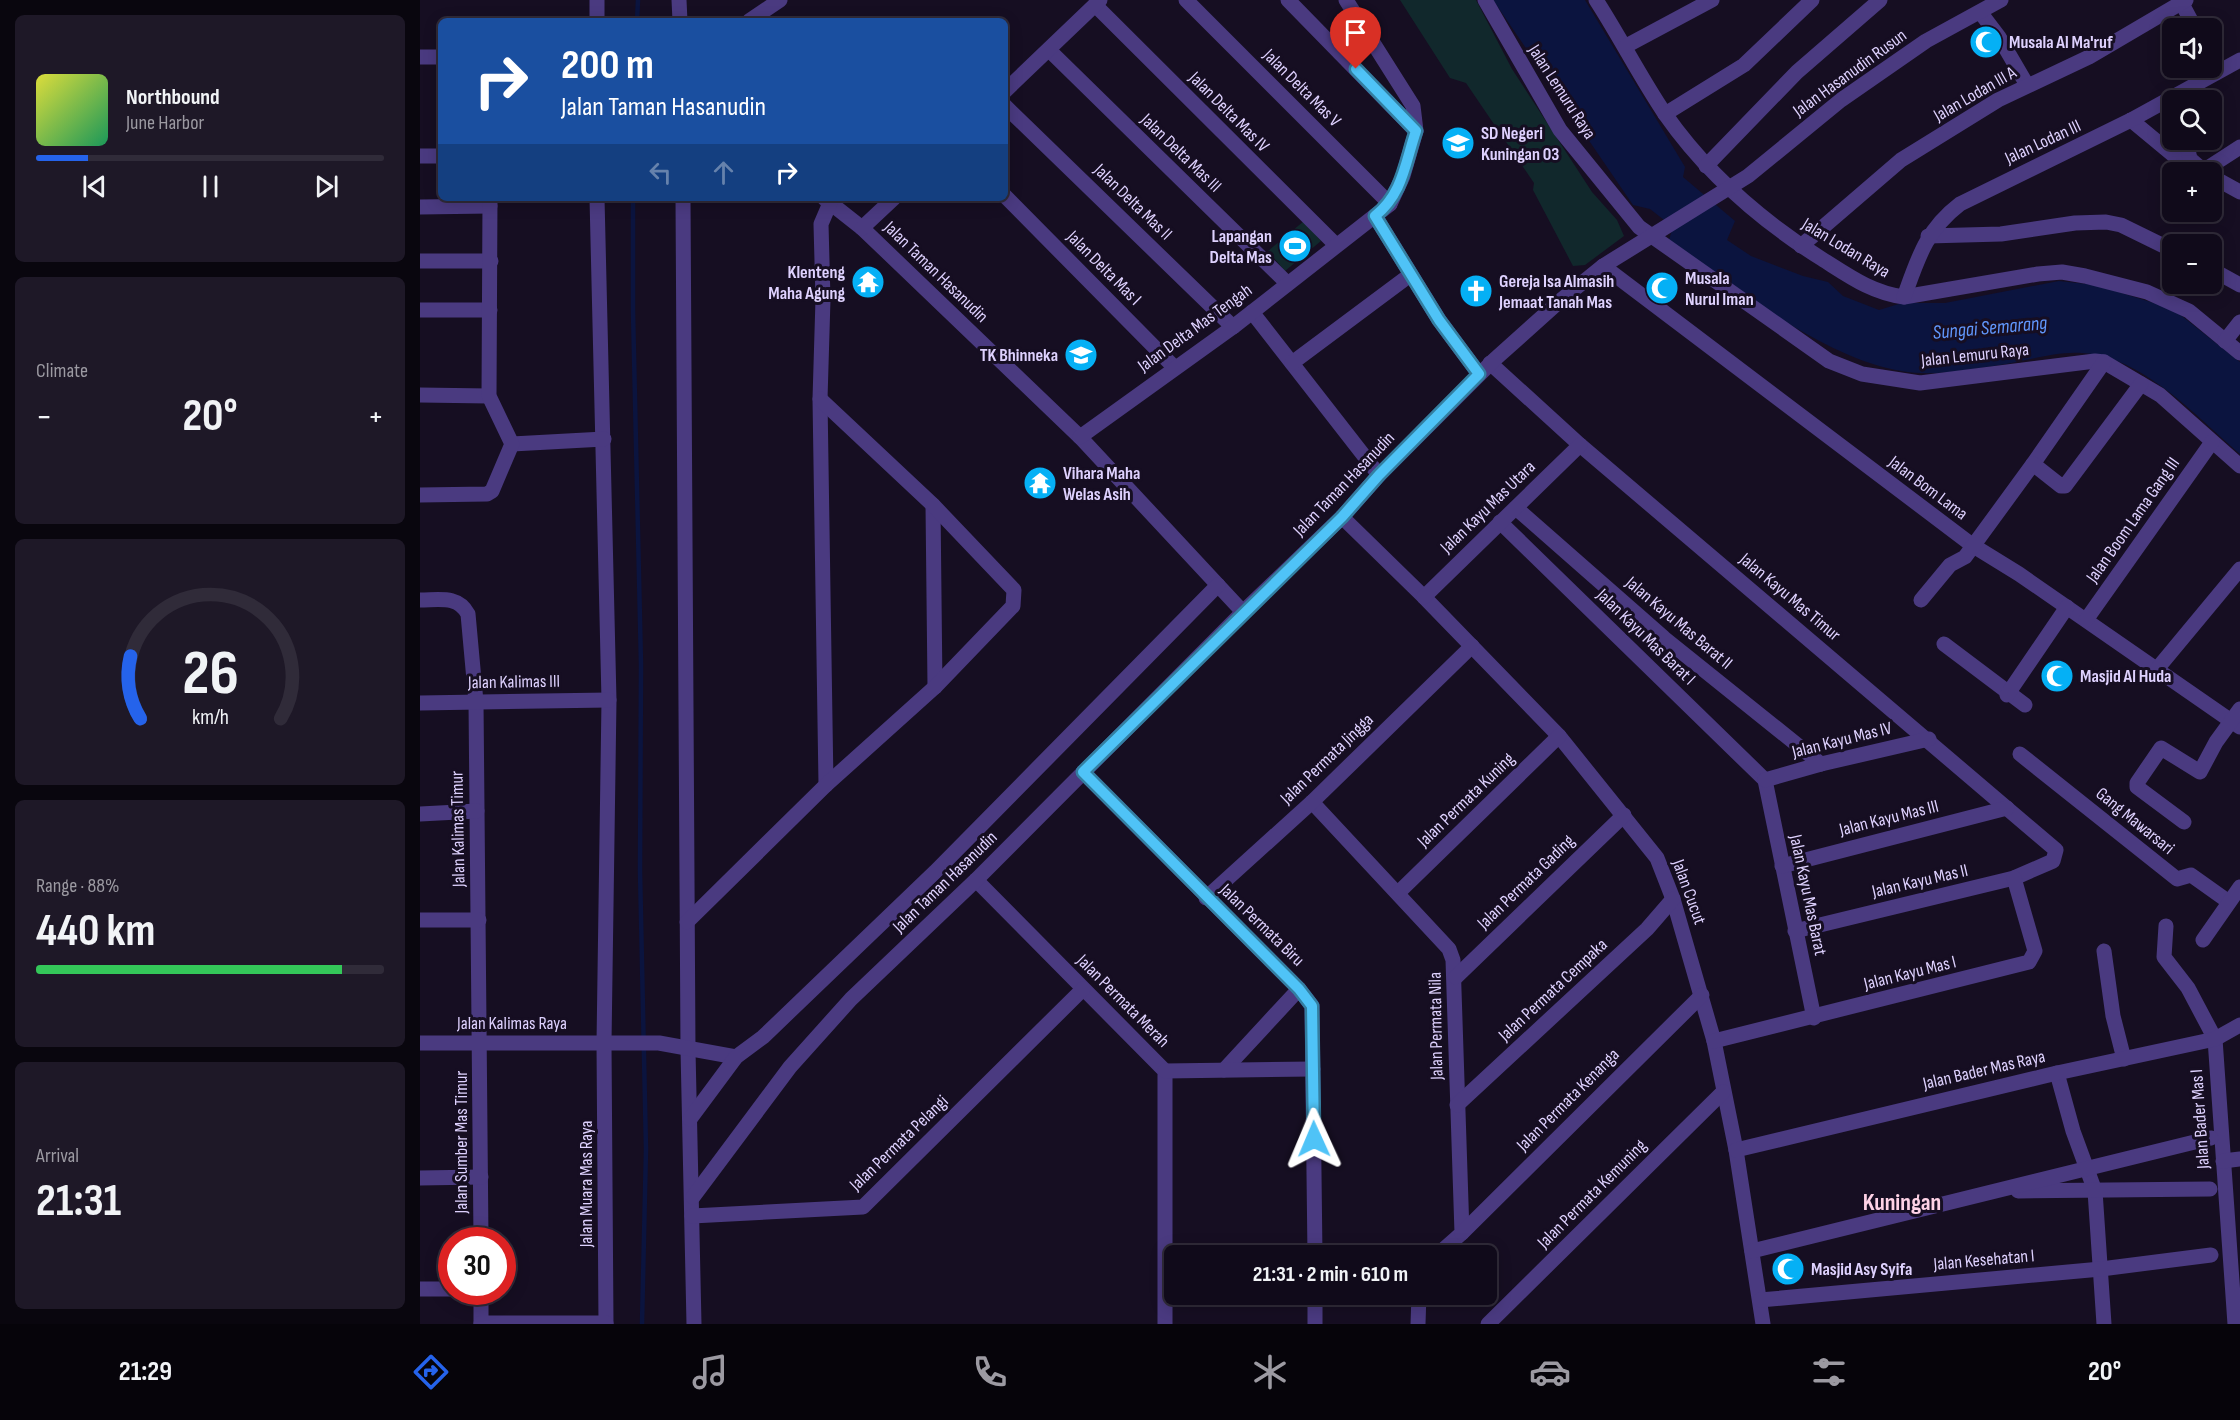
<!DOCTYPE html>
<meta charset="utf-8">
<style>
:root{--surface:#100a1a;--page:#1e1827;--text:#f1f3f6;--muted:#9c9aa2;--line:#302b39;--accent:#2563eb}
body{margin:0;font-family:"Sofia Sans Condensed",sans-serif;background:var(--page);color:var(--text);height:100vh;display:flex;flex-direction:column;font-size:22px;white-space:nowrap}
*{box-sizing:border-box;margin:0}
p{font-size:20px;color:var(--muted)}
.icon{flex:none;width:33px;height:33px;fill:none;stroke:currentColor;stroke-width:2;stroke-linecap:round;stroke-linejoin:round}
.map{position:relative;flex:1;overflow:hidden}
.side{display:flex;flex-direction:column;gap:15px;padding:15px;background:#09060e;width:420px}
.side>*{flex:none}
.top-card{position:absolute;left:18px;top:18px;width:570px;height:183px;border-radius:9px;box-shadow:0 3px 15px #0003,0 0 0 2px var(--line);background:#1a4fa0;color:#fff;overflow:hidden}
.fabs{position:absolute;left:1742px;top:18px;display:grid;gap:12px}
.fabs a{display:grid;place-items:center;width:60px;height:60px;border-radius:9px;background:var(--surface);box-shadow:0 3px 15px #0003,0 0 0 2px var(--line);font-size:30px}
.speed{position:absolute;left:18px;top:1227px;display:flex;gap:12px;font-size:30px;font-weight:700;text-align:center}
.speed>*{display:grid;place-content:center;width:78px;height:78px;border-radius:50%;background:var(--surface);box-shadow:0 3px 15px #0003,0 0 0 2px var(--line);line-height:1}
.speed .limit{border:9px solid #d22;background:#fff;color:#111}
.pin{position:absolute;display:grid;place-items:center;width:51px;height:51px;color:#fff;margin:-62px -26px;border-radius:50% 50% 50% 0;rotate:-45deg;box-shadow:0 0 6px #0007}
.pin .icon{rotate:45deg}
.me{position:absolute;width:66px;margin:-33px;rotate:359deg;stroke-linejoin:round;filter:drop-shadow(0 0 4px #0008)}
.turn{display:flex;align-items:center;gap:21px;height:126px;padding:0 24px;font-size:27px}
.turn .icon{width:78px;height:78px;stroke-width:2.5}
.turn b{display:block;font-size:42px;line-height:51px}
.lanes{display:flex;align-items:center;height:57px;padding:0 24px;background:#0003;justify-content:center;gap:30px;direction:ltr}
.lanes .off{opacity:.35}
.big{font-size:45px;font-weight:700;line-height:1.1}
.side .card{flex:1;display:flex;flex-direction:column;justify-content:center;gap:9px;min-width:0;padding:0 21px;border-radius:9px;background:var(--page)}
.side .dial{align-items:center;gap:0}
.dial svg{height:156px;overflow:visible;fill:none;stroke:var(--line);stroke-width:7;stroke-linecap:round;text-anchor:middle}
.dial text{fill:var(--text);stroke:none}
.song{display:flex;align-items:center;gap:18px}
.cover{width:72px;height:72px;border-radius:9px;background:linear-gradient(135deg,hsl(60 70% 55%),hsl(150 70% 35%))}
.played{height:6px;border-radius:3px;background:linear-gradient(90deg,var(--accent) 15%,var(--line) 15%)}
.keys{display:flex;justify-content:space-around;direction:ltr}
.heat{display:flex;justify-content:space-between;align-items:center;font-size:33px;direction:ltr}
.charge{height:9px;border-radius:4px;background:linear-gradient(90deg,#34c759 88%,var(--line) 0)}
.trip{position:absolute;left:744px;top:1245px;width:333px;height:60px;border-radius:9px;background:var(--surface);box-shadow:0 3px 15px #0003,0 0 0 2px var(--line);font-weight:700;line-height:60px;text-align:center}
.tabs{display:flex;height:96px;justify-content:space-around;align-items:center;background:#06040a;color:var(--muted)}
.tabs .icon{width:42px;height:42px}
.tabs .selected{color:var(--accent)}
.tabs b{font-size:27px;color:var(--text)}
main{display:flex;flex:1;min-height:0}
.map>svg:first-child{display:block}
</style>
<main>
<section class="side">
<div class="card">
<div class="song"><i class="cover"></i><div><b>Northbound</b><p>June Harbor</p></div></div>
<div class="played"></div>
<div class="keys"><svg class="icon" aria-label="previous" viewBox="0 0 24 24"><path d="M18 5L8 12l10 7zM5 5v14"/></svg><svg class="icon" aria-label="pause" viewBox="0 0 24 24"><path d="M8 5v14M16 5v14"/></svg><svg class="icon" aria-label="next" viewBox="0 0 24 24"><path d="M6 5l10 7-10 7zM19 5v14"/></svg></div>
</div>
<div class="card"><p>Climate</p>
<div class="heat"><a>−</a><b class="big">20°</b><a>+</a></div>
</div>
<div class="card dial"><svg viewBox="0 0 100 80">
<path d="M14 69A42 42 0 1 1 86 69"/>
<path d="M14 69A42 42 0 0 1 9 37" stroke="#2563eb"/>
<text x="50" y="56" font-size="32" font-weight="700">26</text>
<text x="50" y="72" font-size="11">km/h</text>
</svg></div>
<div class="card"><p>Range · 88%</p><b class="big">440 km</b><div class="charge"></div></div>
<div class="card"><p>Arrival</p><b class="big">21:31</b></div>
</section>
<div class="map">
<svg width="1820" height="1324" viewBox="0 0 1820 1324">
<rect width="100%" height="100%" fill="#160e22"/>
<!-- green -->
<g fill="#11282c">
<path d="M 980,0 L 1056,0 L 1092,69 L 1172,192 L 1197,220 L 1204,236 L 1165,265 L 1153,266 L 1113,190 L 1114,183 L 1046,83 L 1030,78 Z"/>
<path d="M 884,221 L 901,241 L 865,271 L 848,251 Z"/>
</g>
<!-- water -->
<path fill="#0b143f" d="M 1073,0 L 1165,0 L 1265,167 L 1263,177 L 1315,221 L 1307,240 L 1331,256 L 1383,276 L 1408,282 L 1423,296 L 1459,310 L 1482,303 L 1525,303 L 1639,281 L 1676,285 L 1753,309 L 1820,362 L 1820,454 C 1777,417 1722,356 1662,353 C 1638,351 1610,360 1586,364 C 1552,369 1516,377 1481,371 C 1403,358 1314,286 1248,243 L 1253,227 L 1230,209 L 1213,205 Z"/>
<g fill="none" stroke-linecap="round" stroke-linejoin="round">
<!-- stream -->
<g stroke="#0b143f" stroke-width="4.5">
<path d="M 217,21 L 218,0"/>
<path d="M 213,198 L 213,311 L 221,665 L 220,871 L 226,1149 L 222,1324"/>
</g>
<!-- minor -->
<g stroke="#4a3a80" stroke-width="15">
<path d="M 259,0 L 260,21"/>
<path d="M 766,0 L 970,204"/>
<path d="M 926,0 L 993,106 L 996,131"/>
<path d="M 1065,0 L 1140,130 L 1219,227 L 1409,361 L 1442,374 L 1500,383 L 1675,361 L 1684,362 L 1740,395 L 1820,466"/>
<path d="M 1176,0 C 1200,37 1220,77 1245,114 C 1287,174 1340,220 1402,259 C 1429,276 1452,293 1484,297 L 1618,274 L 1642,272 L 1665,276 L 1727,292 L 1769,311 L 1820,353"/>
<path d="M 1761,2 L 1775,28"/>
<path d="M 675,5 L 916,245"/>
<path d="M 1560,12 L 1579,37 L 1607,85"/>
<path d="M 177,21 L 177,0"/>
<path d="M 329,21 L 360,0"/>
<path d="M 1206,46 L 1292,0"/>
<path d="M 629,50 L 867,283"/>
<path d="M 920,53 L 947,35"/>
<path d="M 0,57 L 21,57"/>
<path d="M 585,91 L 680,0"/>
<path d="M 585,106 L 813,327"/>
<path d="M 1245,114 L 1324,65 L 1392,0"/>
<path d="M 1711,120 L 1752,154 L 1770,159 L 1785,172"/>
<path d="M 1766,140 L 1770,159"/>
<path d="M 0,156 L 21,156"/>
<path d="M 1286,166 L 1377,72 L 1460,0"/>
<path d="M 1783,171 L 1820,147"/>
<path d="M 1791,176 L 1820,192"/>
<path d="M 585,196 L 755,368"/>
<path d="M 177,198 L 189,700 L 184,1043 L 186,1324"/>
<path d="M 263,198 L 268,1050 L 274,1324"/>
<path d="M 404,198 L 442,228 L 660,437 L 823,612"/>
<path d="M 0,207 L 70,206"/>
<path d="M 955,216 L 1019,320 L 1059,374"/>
<path d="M 442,228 L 474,198"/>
<path d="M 1508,236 L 1581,234 L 1655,223 L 1686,222 L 1701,225 L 1752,250"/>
<path d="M 1381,246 L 1481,160 L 1578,100 L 1669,57 L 1766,0"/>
<path d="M 0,261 L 71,261"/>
<path d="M 1183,266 L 1552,545 L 1599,574 L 1820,727"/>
<path d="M 1791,269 L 1820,285"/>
<path d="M 1484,297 C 1498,258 1506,230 1540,204 L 1711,120 L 1820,60"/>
<path d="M 0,310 L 70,310"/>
<path d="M 832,312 L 959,475"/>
<path d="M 1805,341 L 1820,322"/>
<path d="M 872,363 L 990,275"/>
<path d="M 1070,363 L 1160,445 L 1636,850 L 1633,861 L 1594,878 L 1375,931"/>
<path d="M 0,395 L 69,396"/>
<path d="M 660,437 L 813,327 L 970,204 L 983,176 L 996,131 L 868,0"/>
<path d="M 92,444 L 184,439"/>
<path d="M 1613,464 L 1684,362"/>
<path d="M 0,495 L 67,494 L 72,491 L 92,444 L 69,396 L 70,198"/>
<path d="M 513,505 L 515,687"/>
<path d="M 1096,508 L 1244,638 L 1401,764"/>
<path d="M 922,517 L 1004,597 L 1139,736 L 1237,858 L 1253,899 L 1294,1041 L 1316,1150 L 1343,1324"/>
<path d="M 1080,522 L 1345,780"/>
<path d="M 1004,597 L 1160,445"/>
<path d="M 0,600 C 19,600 38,595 48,614 L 56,702 L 61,1240"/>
<path d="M 1501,600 L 1530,565 L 1545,557 L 1613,464 L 1641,486 L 1645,486 L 1721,384"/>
<path d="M 1666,620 L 1792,442"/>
<path d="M 1524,644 L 1605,705"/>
<path d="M 1737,669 L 1820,569"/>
<path d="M 1587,695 L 1647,607"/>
<path d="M 0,703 L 189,700"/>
<path d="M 1600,754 L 1757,879 L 1771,875 L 1809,902"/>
<path d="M 663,772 L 879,989 L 892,1006 L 895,1256"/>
<path d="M 1345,780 L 1394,1018"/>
<path d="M 1345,780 L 1401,764 L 1509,739"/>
<path d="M 406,785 L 400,399 L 403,299 L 401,224 L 410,203"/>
<path d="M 892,802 L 1029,949 L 1033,960 L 1042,1233 L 1016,1256"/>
<path d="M 0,814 L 57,811"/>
<path d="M 1764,822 L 1717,787 L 1717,783 L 1741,748 L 1780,772 L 1796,742 L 1820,709"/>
<path d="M 1362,866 L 1587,808"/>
<path d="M 556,880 L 745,1071 L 745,1324"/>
<path d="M 979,892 L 1139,736"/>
<path d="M 786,898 L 892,802 L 1052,646"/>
<path d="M 0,920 L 59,920"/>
<path d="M 267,922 L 406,785 L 515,687 L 593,606 L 594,590 L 513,505 L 400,399"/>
<path d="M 1746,926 L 1744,957 L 1768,988 L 1795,1039 L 1815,1324"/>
<path d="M 1783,940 L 1820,887"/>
<path d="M 1684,951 L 1693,1016 L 1704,1059"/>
<path d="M 1036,977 L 1204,815"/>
<path d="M 1294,1041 L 1609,962 L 1615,951 L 1594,878"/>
<path d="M 0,1043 L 239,1043 L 316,1057"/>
<path d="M 804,1070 L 879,989"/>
<path d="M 745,1071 L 893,1069"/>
<path d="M 1637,1073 L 1653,1131 L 1675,1191 L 1684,1324"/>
<path d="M 1037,1105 L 1227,929 L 1253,899"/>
<path d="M 270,1119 L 316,1057 L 343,1037 L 515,872 L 798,585"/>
<path d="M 1316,1150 L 1637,1073 L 1795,1039 L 1820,1025"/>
<path d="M 1803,1161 L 1820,1159"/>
<path d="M 0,1178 L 61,1177"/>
<path d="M 1598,1191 L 1790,1189"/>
<path d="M 273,1197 L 370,1067 L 431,999 L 556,880 L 823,612 L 922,517 L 959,475 L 1074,360 L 1141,300 L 1183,266 L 1328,176 L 1421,100 L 1506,41 L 1581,0"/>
<path d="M 272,1216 L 443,1207 L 663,989"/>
<path d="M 1042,1233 L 1282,995"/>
<path d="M 1332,1251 L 1791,1138"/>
<path d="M 0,1289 L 32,1289"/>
<path d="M 61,1292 L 61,1324"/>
<path d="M 1340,1300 L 1681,1269 L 1791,1255"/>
<path d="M 61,1323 L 186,1323"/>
<path d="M 895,1324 L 895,1294"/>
<path d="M 998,1324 L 999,1294"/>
<path d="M 1068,1324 L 1303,1092"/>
</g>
</g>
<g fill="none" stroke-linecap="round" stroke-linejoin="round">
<!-- route casing -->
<g stroke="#337fa1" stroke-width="15">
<path id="route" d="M 894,1139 L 892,1006 L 879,989 L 663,772 L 922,517 L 959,475 L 1059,374 L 1019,320 L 955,216 C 983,194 985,163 996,131 L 936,69"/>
</g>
<!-- route -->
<use href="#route" stroke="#4fc3f7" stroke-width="10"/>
</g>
<!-- icons -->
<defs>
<g id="mosque-disc" transform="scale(1.725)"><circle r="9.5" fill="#05b0f5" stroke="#160e22"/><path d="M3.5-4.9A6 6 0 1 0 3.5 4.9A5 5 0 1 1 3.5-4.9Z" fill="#fff"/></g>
<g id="school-disc" transform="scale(1.725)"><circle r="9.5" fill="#05b0f5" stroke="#160e22"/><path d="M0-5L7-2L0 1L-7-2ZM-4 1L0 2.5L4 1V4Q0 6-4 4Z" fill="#fff"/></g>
<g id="stadium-disc" transform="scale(1.725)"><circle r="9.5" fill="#05b0f5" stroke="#160e22"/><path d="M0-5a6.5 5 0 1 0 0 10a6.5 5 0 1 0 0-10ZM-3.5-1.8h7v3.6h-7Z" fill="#fff"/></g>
<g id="temple-disc" transform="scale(1.725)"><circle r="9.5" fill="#05b0f5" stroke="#160e22"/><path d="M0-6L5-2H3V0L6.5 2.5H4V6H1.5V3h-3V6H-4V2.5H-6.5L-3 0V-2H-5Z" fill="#fff"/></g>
<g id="church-disc" transform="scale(1.725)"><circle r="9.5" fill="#05b0f5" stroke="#160e22"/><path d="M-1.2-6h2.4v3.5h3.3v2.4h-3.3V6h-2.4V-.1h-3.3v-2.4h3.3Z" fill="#fff"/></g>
</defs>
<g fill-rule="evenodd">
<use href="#mosque-disc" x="1566" y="42"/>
<use href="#school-disc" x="1038" y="143"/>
<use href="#stadium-disc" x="875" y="246"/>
<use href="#temple-disc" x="448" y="282"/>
<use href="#mosque-disc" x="1242" y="288"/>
<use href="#church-disc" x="1056" y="291"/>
<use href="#school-disc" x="661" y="355"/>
<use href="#temple-disc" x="620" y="483"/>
<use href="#mosque-disc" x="1637" y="676"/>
<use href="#mosque-disc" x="1368" y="1269"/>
</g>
<g text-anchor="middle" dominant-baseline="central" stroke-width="6" stroke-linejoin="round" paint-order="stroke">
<!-- poi labels -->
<g font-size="18" font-weight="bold" fill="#ded1fe" stroke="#160e22" text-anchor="start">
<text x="1589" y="42">Musala Al Ma'ruf</text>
<text x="1061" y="133">SD Negeri<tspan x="1061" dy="21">Kuningan 03</tspan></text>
<text x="852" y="236" text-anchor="end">Lapangan<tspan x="852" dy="21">Delta Mas</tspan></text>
<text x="425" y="272" text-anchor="end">Klenteng<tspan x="425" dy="21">Maha Agung</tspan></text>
<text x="1265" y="278">Musala<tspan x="1265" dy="21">Nurul Iman</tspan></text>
<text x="1079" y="281">Gereja Isa Almasih<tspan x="1079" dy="21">Jemaat Tanah Mas</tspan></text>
<text x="638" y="355" text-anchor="end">TK Bhinneka</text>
<text x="643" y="473">Vihara Maha<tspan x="643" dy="21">Welas Asih</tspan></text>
<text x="1660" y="676">Masjid Al Huda</text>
<text x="1391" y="1269">Masjid Asy Syifa</text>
</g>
<!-- street labels -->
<g font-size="18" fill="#ded1fe" stroke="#160e22">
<text transform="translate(1430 73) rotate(-36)">Jalan Hasanudin Rusun</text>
<text transform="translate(882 88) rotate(45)">Jalan Delta Mas V</text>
<text transform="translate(1142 92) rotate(57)">Jalan Lemuru Raya</text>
<text transform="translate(1555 94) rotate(-30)">Jalan Lodan III A</text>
<text transform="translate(809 112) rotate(45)">Jalan Delta Mas IV</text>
<text transform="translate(1623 142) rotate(-25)">Jalan Lodan III</text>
<text transform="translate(761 153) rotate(44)">Jalan Delta Mas III</text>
<text transform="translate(713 202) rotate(44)">Jalan Delta Mas II</text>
<text transform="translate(1426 248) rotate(31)">Jalan Lodan Raya</text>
<text transform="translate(684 268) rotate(45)">Jalan Delta Mas I</text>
<text transform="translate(516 272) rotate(44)">Jalan Taman Hasanudin</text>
<text transform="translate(775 328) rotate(-36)">Jalan Delta Mas Tengah</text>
<text transform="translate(1555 355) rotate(-6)">Jalan Lemuru Raya</text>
<text transform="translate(924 484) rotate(-46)">Jalan Taman Hasanudin</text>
<text transform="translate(1508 488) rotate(37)">Jalan Bom Lama</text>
<text transform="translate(1068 507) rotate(-44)">Jalan Kayu Mas Utara</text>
<text transform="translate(1713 520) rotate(-55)">Jalan Boom Lama Gang III</text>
<text transform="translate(1370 597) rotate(40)">Jalan Kayu Mas Timur</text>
<text transform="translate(1259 623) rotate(40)">Jalan Kayu Mas Barat II</text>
<text transform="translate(1226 637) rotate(44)">Jalan Kayu Mas Barat I</text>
<text transform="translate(94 682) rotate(-1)">Jalan Kalimas III</text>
<text transform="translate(1422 740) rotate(-14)">Jalan Kayu Mas IV</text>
<text transform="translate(907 759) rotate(-44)">Jalan Permata Jingga</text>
<text transform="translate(1046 800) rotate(-44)">Jalan Permata Kuning</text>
<text transform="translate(1469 818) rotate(-14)">Jalan Kayu Mas III</text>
<text transform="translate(1715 821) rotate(39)">Gang Mawarsari</text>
<text transform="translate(38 829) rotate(-91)">Jalan Kalimas Timur</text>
<text transform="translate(1500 881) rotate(-13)">Jalan Kayu Mas II</text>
<text transform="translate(525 882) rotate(-44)">Jalan Taman Hasanudin</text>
<text transform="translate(1106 882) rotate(-44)">Jalan Permata Gading</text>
<text transform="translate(1269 892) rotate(70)">Jalan Cucut</text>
<text transform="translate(1388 895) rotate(78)">Jalan Kayu Mas Barat</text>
<text transform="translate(842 925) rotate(44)">Jalan Permata Biru</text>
<text transform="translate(1490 973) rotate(-14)">Jalan Kayu Mas I</text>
<text transform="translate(1133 990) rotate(-43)">Jalan Permata Cempaka</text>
<text transform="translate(703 1001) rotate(45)">Jalan Permata Merah</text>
<text x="92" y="1023">Jalan Kalimas Raya</text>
<text transform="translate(1016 1026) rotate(-91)">Jalan Permata Nila</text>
<text transform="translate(1564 1070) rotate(-13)">Jalan Bader Mas Raya</text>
<text transform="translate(1148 1100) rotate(-45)">Jalan Permata Kenanga</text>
<text transform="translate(1780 1119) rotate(-94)">Jalan Bader Mas I</text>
<text transform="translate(41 1142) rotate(-90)">Jalan Sumber Mas Timur</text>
<text transform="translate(479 1143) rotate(-44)">Jalan Permata Pelangi</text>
<text transform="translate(166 1184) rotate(-90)">Jalan Muara Mas Raya</text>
<text transform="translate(1172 1194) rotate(-45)">Jalan Permata Kemuning</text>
<text transform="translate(1564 1260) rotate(-5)">Jalan Kesehatan I</text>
</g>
<!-- water labels -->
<g font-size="20" font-style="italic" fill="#6197fc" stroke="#160e22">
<text transform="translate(1570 328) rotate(-5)">Sungai Semarang</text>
</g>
<!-- district labels -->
<g font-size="24" font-weight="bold" fill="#fed2e6" stroke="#160e22">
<text x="1482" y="1202">Kuningan</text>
</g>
</g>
</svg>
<div class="fabs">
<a><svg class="icon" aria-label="sound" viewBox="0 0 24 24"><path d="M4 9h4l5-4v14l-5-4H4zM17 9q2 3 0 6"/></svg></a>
<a><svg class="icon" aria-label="search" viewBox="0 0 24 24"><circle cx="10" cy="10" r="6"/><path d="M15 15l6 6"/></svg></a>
<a>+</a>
<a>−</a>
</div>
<div class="speed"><div class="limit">30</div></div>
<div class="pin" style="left:936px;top:69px;background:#d93025"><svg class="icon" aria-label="arrive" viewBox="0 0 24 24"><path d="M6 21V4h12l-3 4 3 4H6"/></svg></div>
<svg class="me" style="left:894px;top:1139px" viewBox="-20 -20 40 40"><path d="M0-17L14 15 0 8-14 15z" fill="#4fc3f7" stroke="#fff" stroke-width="4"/></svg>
<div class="trip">21:31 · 2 min · 610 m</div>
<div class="top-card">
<div class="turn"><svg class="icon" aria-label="right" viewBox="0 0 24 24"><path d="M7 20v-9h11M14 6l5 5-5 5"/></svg><div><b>200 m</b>Jalan Taman Hasanudin</div></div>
<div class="lanes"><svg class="icon off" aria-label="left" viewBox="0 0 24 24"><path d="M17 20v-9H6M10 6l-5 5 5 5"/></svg><svg class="icon off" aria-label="ahead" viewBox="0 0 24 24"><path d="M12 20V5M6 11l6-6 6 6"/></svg><svg class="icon" aria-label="right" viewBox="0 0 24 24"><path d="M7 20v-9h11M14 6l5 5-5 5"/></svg></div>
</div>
</div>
</main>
<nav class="tabs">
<b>21:29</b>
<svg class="icon selected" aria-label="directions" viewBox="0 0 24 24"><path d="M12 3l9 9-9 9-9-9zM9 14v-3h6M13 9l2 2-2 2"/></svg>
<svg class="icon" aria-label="music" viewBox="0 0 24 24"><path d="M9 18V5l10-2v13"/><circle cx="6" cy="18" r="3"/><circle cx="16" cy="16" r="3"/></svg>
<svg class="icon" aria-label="phone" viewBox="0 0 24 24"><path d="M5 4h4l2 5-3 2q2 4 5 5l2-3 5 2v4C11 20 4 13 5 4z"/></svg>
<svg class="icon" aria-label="climate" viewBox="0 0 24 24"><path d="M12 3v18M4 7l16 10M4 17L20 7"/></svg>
<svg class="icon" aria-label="car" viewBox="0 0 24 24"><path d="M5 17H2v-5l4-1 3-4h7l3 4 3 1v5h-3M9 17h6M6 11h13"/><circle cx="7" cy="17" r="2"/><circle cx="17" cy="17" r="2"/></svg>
<svg class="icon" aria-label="filters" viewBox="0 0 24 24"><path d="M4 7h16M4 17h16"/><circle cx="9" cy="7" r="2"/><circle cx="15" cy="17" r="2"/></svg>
<b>20°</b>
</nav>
